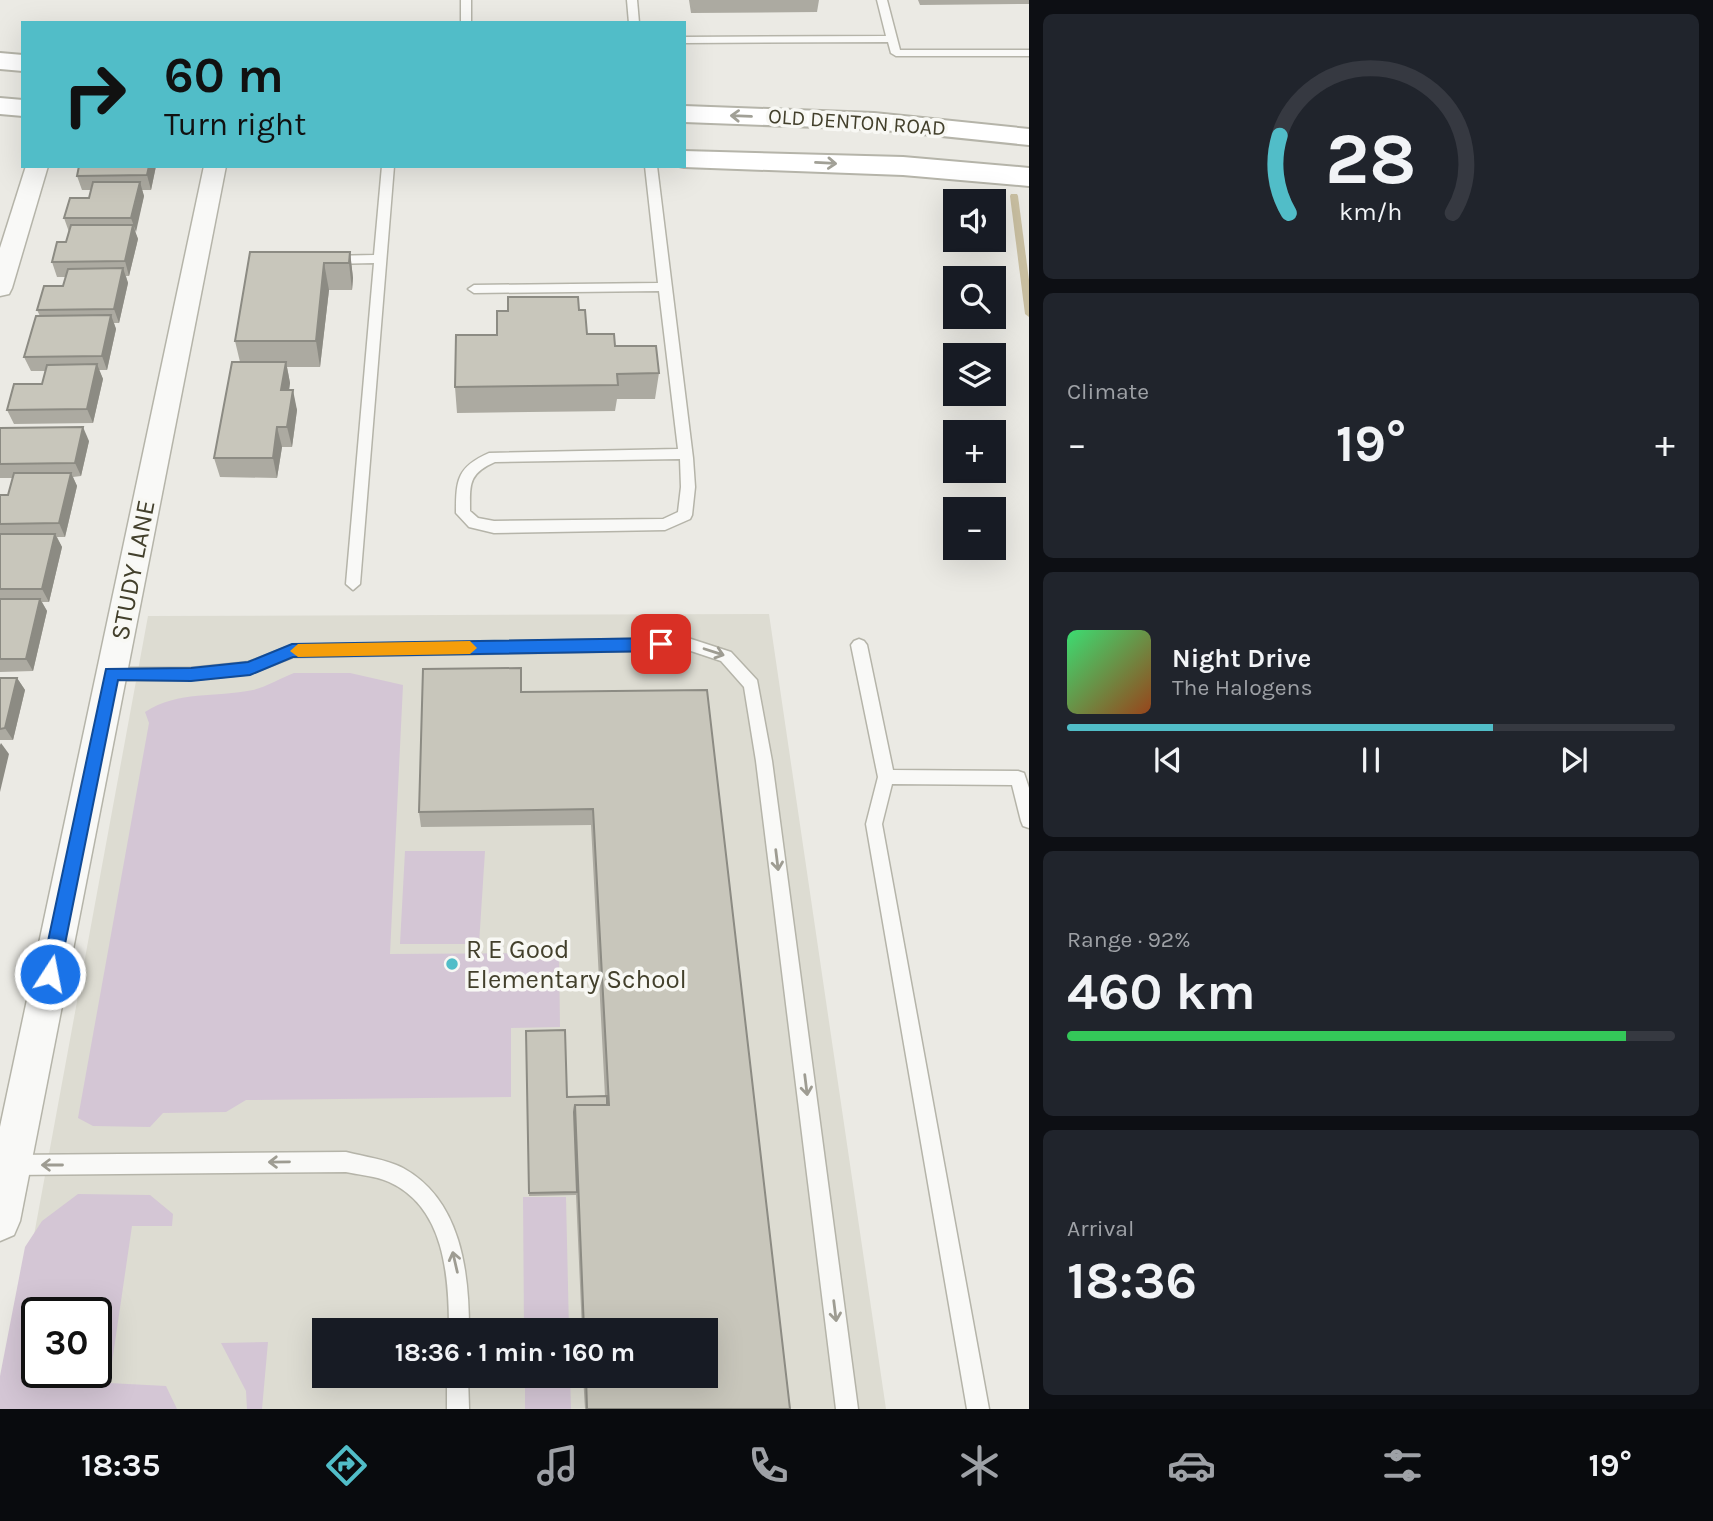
<!DOCTYPE html>
<meta charset="utf-8">
<style>
:root{--surface:#171b24;--page:#20242c;--text:#f1f3f6;--muted:#9ea1a6;--line:#363941;--accent:#51bdc8}
body{margin:0;font-family:Karla,sans-serif;background:var(--page);color:var(--text);height:100vh;display:flex;flex-direction:column;font-size:26px;white-space:nowrap}
*{box-sizing:border-box;margin:0}
p{font-size:23px;color:var(--muted)}
.icon{flex:none;width:38px;height:38px;fill:none;stroke:currentColor;stroke-width:2;stroke-linecap:round;stroke-linejoin:round}
.map{position:relative;flex:1;overflow:hidden}
.sheet{display:flex;flex-direction:column;gap:14px;padding:14px;background:#0d0f14;width:684px}
.sheet>*{flex:none}
.guide{position:absolute;left:21px;top:21px;width:665px;height:147px;border-radius:0px;box-shadow:0 7px 28px #0002;background:#51bdc8;color:#111;overflow:hidden}
.controls{position:absolute;left:943px;top:189px;display:grid;gap:14px}
.controls a{display:grid;place-items:center;width:63px;height:63px;border-radius:0px;background:var(--surface);box-shadow:0 7px 28px #0002;font-size:35px}
.speed{position:absolute;left:21px;top:1297px;display:flex;gap:14px;font-size:35px;font-weight:700;text-align:center}
.speed>*{display:grid;place-content:center;width:91px;height:91px;border-radius:50%;background:var(--surface);box-shadow:0 7px 28px #0002;line-height:1}
.speed .limit{border:4px solid #111;border-radius:10px;background:#fff;color:#111}
.pin{position:absolute;display:grid;place-items:center;width:60px;height:60px;color:#fff;margin:-30px;border-radius:14px;box-shadow:0 4px 10px #0006}
.me{position:absolute;width:77px;margin:-38px;rotate:11deg;stroke-linejoin:round;filter:drop-shadow(0 0 5px #0008)}
.turn{display:flex;align-items:center;gap:24px;height:147px;padding:0 28px;font-size:32px}
.turn .icon{width:91px;height:91px;stroke-width:2.5}
.turn b{display:block;font-size:49px;line-height:60px}
.big{font-size:52px;font-weight:700;line-height:1.1}
.sheet .card{flex:1;display:flex;flex-direction:column;justify-content:center;gap:10px;min-width:0;padding:0 24px;border-radius:10px;background:var(--page)}
.sheet .dial{align-items:center;gap:0}
.dial svg{height:182px;overflow:visible;fill:none;stroke:var(--line);stroke-width:7;stroke-linecap:round;text-anchor:middle}
.dial text{fill:var(--text);stroke:none}
.song{display:flex;align-items:center;gap:21px}
.cover{width:84px;height:84px;border-radius:10px;background:linear-gradient(135deg,hsl(140 70% 55%),hsl(20 70% 35%))}
.played{height:7px;border-radius:4px;background:linear-gradient(90deg,var(--accent) 70%,var(--line) 70%)}
.keys{display:flex;justify-content:space-around;direction:ltr}
.heat{display:flex;justify-content:space-between;align-items:center;font-size:38px;direction:ltr}
.charge{height:10px;border-radius:5px;background:linear-gradient(90deg,#34c759 92%,var(--line) 0)}
.trip{position:absolute;left:312px;top:1318px;width:406px;height:70px;border-radius:0px;background:var(--surface);box-shadow:0 7px 28px #0002;font-weight:700;line-height:70px;text-align:center}
.menu{display:flex;height:112px;justify-content:space-around;align-items:center;background:#090b0e;color:var(--muted)}
.menu .icon{width:49px;height:49px}
.menu .on{color:var(--accent)}
.menu b{font-size:32px;color:var(--text)}
main{display:flex;flex:1;min-height:0}
.map>svg:first-child{display:block}
</style>
<main>
<div class="map">
<svg width="1029" height="1409" viewBox="0 0 1029 1409">
<rect width="100%" height="100%" fill="#ebeae4"/>
<!-- built -->
<path fill="#dddcd2" fill-rule="evenodd" d="M 769,614 L 886,1409 L 2,1409 L 148,616 ZM 37,1312 L 96,1312 L 96,1372 L 37,1372 ZM 324,1330 L 705,1330 L 705,1376 L 324,1376 Z"/>
<!-- green -->
<g fill="#d4c6d5" fill-rule="evenodd">
<path d="M 294,673 L 350,673 L 403,685 L 390,954 L 559,953 L 560,1027 L 511,1028 L 511,1097 L 246,1100 L 226,1112 L 163,1113 L 150,1127 L 93,1126 L 78,1118 L 149,723 L 145,712 C 179,690 215,698 253,690 C 266,687 281,678 294,673 Z"/>
<path d="M 405,851 L 485,851 L 479,944 L 400,944 Z"/>
<path d="M 78,1194 L 150,1195 L 173,1214 L 172,1226 L 132,1226 L 109,1383 L 166,1386 L 177,1409 L 0,1409 L 0,1376 L 25,1247 L 42,1221 ZM 37,1312 L 96,1312 L 96,1372 L 37,1372 Z"/>
<path d="M 523,1197 L 566,1197 L 569,1330 L 524,1330 Z"/>
<path d="M 268,1342 L 262,1409 L 247,1409 L 246,1391 L 221,1343 Z"/>
<path d="M 525,1376 L 570,1376 L 571,1409 L 525,1409 Z"/>
</g>
<g fill="none" stroke-linecap="round" stroke-linejoin="round">
<!-- stream -->
<path fill="#c9bfa1" fill-rule="evenodd" d="M 1011,194 L 1017,194 L 1018,196 L 1029,280 L 1029,317 L 1025,314 L 1010,196 Z"/>
<!-- lane casing -->
<g stroke="#b5b4a9" stroke-width="3">
<g id="lane">
<rect x="461" y="0" width="10" height="23"/>
<path d="M 627,0 L 637,0 L 639,23 L 629,23 Z"/>
<path d="M 877,0 L 887,0 L 900,50 L 1029,50 L 1029,56 L 896,56 L 891,53 L 888,42 L 684,43 L 684,37 L 886,36 Z"/>
<path d="M 382,166 L 394,166 L 360,584 L 353,590 L 346,584 L 374,263 L 329,264 L 323,260 L 329,256 L 374,255 Z"/>
<path d="M 645,166 L 657,166 L 693,458 L 695,487 L 692,515 L 690,519 L 665,530 L 494,533 L 469,527 L 456,513 C 456,480 457,467 489,453 L 678,449 L 659,291 L 474,293 L 468,289 L 474,285 L 658,283 ZM 680,459 L 681,487 L 678,512 L 663,519 L 494,521 L 478,518 L 470,511 C 470,484 468,474 495,462 Z"/>
<path d="M 688,638 L 731,652 L 757,680 L 772,761 L 858,1409 L 836,1409 L 756,761 L 744,687 L 721,661 L 688,650 L 293,657 L 250,674 L 191,680 L 112,680 L 107,679 L 104,674 L 107,669 L 112,668 L 191,668 L 249,662 L 292,645 Z"/>
<path d="M 859,639 L 864,641 L 867,645 L 893,770 L 1018,771 L 1024,773 L 1029,788 L 1029,828 L 1023,826 L 1021,821 L 1012,785 L 892,784 L 882,824 L 989,1409 L 967,1409 L 866,824 L 878,777 L 851,645 L 854,641 Z"/>
<path d="M 346,1152 C 365,1157 386,1159 403,1168 C 461,1200 469,1271 469,1330 L 449,1330 C 449,1277 445,1207 389,1182 C 376,1176 360,1175 346,1172 L 11,1175 L 4,1172 L 1,1165 L 4,1158 L 11,1155 Z"/>
<path d="M 447,1376 L 468,1376 L 469,1409 L 447,1409 Z"/>
</g>
</g>
<!-- street casing -->
<g stroke="#b5b4a9" stroke-width="3">
<g id="street">
<path d="M 26,166 L 48,166 L 12,288 L 9,294 L 0,296 L 0,248 Z"/>
<path d="M 204,166 L 226,166 L 20,1221 L 14,1235 L 0,1241 L 0,1127 Z"/>
</g>
</g>
<!-- secondary casing -->
<g stroke="#b5b4a9" stroke-width="4">
<g id="secondary">
<path d="M 0,53 L 23,55 L 23,71 L 0,69 Z"/>
<path d="M 0,98 L 23,100 L 23,116 L 0,114 Z"/>
<path d="M 684,106 L 874,113 L 1029,129 L 1029,145 L 874,129 L 684,122 Z"/>
<path d="M 684,151 L 903,157 L 1029,168 L 1029,186 L 903,175 L 684,167 L 679,166 L 684,166 Z"/>
</g>
</g>
<!-- lane -->
<use href="#lane" fill="#f9f9f7" fill-rule="evenodd"/>
<!-- street -->
<use href="#street" fill="#f9f9f7" fill-rule="evenodd"/>
<!-- secondary -->
<use href="#secondary" fill="#fff" fill-rule="evenodd"/>
</g>
<!-- wall -->
<g fill="#acaaa1">
<path d="M 689,0 L 819,0 L 817,12 L 691,13 Z"/>
<path d="M 918,0 L 1029,0 L 1029,4 L 920,5 Z"/>
<path d="M 156,166 L 151,190 L 142,190 L 144,196 L 135,232 L 138,239 L 129,276 L 126,276 L 128,283 L 119,323 L 114,323 L 116,329 L 107,370 L 99,370 L 103,379 L 93,423 L 14,424 L 7,410 L 42,384 L 45,371 L 31,371 L 24,357 L 40,316 L 37,310 L 63,286 L 66,277 L 57,277 L 52,262 L 66,242 L 69,232 L 64,218 L 89,198 L 91,190 L 82,190 L 77,176 Z"/>
<path d="M 250,252 L 350,252 L 353,278 L 352,290 L 329,290 L 320,367 L 287,367 L 290,383 L 289,390 L 297,410 L 292,447 L 282,447 L 277,478 L 220,477 L 214,458 L 240,362 L 235,341 Z"/>
<path d="M 579,310 L 587,334 L 615,346 L 659,373 L 655,399 L 617,399 L 615,411 L 457,413 L 455,387 L 497,335 Z"/>
<path d="M 0,428 L 89,441 L 81,476 L 73,477 L 77,486 L 65,537 L 57,537 L 62,547 L 49,602 L 42,602 L 47,611 L 33,671 L 0,672 L 0,495 L 8,495 L 13,478 L 0,478 Z"/>
<path d="M 0,678 L 17,678 L 25,690 L 13,740 L 0,740 Z"/>
<path d="M 707,690 L 790,1409 L 585,1409 L 583,1376 L 705,1376 L 705,1330 L 582,1330 L 576,1195 L 529,1196 L 526,1031 L 567,1097 L 605,1096 L 591,825 L 421,827 L 419,812 L 521,692 Z"/>
</g>
<!-- shaded-wall -->
<g fill="#8c8b83">
<path d="M 149,166 L 156,166 L 151,190 L 147,175 Z"/>
<path d="M 140,182 L 144,196 L 136,232 L 131,218 Z"/>
<path d="M 133,225 L 138,239 L 129,276 L 125,261 Z"/>
<path d="M 350,252 L 353,278 L 352,290 L 349,263 Z"/>
<path d="M 324,263 L 329,290 L 320,367 L 316,341 Z"/>
<path d="M 123,268 L 128,283 L 119,323 L 114,309 Z"/>
<path d="M 111,315 L 116,329 L 107,370 L 102,356 Z"/>
<path d="M 286,362 L 290,383 L 286,410 L 281,390 Z"/>
<path d="M 97,364 L 103,379 L 93,423 L 87,409 Z"/>
<path d="M 293,390 L 297,410 L 292,447 L 287,427 Z"/>
<path d="M 83,427 L 89,441 L 81,476 L 75,463 Z"/>
<path d="M 277,427 L 282,447 L 277,478 L 273,458 Z"/>
<path d="M 71,473 L 77,486 L 65,537 L 59,523 Z"/>
<path d="M 55,534 L 62,547 L 49,602 L 42,589 Z"/>
<path d="M 40,599 L 47,611 L 33,671 L 26,659 Z"/>
<path d="M 17,678 L 25,690 L 13,740 L 5,728 Z"/>
<path d="M 1,743 L 9,754 L 0,792 L 0,745 Z"/>
</g>
<!-- building -->
<g fill="#c8c6bb" stroke="#8c8b83" stroke-width="2">
<path d="M 79,166 L 149,166 L 147,175 L 77,176 Z"/>
<path d="M 93,182 L 140,182 L 131,218 L 64,218 L 70,198 L 89,198 Z"/>
<path d="M 71,225 L 133,225 L 125,261 L 52,262 L 57,242 L 66,242 Z"/>
<path d="M 250,252 L 350,252 L 349,263 L 324,263 L 316,341 L 235,341 Z"/>
<path d="M 123,268 L 114,309 L 37,310 L 44,286 L 63,286 L 68,269 Z"/>
<path d="M 508,297 L 578,297 L 579,310 L 585,310 L 587,334 L 614,334 L 615,346 L 656,346 L 659,373 L 617,374 L 618,385 L 455,387 L 456,335 L 497,335 L 497,311 L 508,311 Z"/>
<path d="M 111,315 L 102,356 L 24,357 L 36,316 Z"/>
<path d="M 232,362 L 286,362 L 281,390 L 293,390 L 287,427 L 277,427 L 273,458 L 214,458 Z"/>
<path d="M 97,364 L 87,409 L 7,410 L 14,384 L 42,384 L 47,365 Z"/>
<path d="M 83,427 L 75,463 L 0,464 L 0,428 Z"/>
<path d="M 14,473 L 71,473 L 59,523 L 0,524 L 0,495 L 8,495 Z"/>
<path d="M 0,534 L 55,534 L 42,589 L 0,589 Z"/>
<path d="M 0,599 L 40,599 L 26,659 L 0,659 Z"/>
<path d="M 521,668 L 521,692 L 707,690 L 790,1409 L 587,1409 L 586,1376 L 705,1376 L 705,1330 L 584,1330 L 575,1105 L 609,1105 L 593,809 L 419,812 L 423,669 Z"/>
<path d="M 0,678 L 17,678 L 5,728 L 0,729 Z"/>
<path d="M 565,1030 L 567,1097 L 607,1096 L 607,1105 L 575,1105 L 574,1112 L 577,1192 L 529,1193 L 526,1031 Z"/>
</g>
<!-- one-way arrows -->
<defs><path id="oneway-shaft" d="M-6 0H5M1.5-3L5.5 0L1.5 3" fill="none" stroke-width="1.6" stroke-linecap="round" stroke-linejoin="round" transform="scale(1.75)"/></defs>
<g stroke="#a1a096">
<use href="#oneway-shaft" transform="translate(741 116) rotate(-178)"/>
<use href="#oneway-shaft" transform="translate(826 163) rotate(3)"/>
</g>
<g stroke="#9e9c92">
<use href="#oneway-shaft" transform="translate(714 652) rotate(18)"/>
<use href="#oneway-shaft" transform="translate(777 860) rotate(83)"/>
<use href="#oneway-shaft" transform="translate(806 1085) rotate(83)"/>
<use href="#oneway-shaft" transform="translate(279 1162) rotate(179)"/>
<use href="#oneway-shaft" transform="translate(52 1165) rotate(180)"/>
<use href="#oneway-shaft" transform="translate(455 1262) rotate(-103)"/>
<use href="#oneway-shaft" transform="translate(835 1311) rotate(83)"/>
</g>
<!-- route -->
<path fill="#1a73e8" stroke="#114b97" stroke-width="2" d="M 661,638 L 669,644 L 661,651 L 293,657 L 250,675 L 191,681 L 118,680 L 59,974 L 57,980 L 50,983 L 44,980 L 41,974 L 106,669 L 191,668 L 248,662 L 292,644 Z"/>
<!-- slow -->
<path fill="#f59e0b" d="M 470,641 L 477,648 L 470,654 L 298,657 L 290,651 L 298,644 Z"/>
<!-- markers -->
<circle fill="#51bdc8" stroke="#f8f8f4" stroke-width="2.5" cx="452" cy="964" r="7"/>
<g text-anchor="middle" dominant-baseline="central" stroke-width="7" stroke-linejoin="round" paint-order="stroke">
<!-- far-street labels -->
<g font-size="21" fill="#43402c" stroke="#f8f8f4">
<text transform="translate(857 122) rotate(4)">OLD DENTON ROAD</text>
</g>
<!-- street labels -->
<g font-size="26" fill="#43402c" stroke="#f8f8f4">
<text transform="translate(133 570) rotate(-79)">STUDY LANE</text>
</g>
<!-- poi labels -->
<g font-size="26" fill="#43402c" stroke="#f8f8f4" text-anchor="start">
<text x="466" y="949">R E Good<tspan x="466" dy="30">Elementary School</tspan></text>
</g>
</g>
</svg>
<div class="controls">
<a><svg class="icon" aria-label="sound" viewBox="0 0 24 24"><path d="M4 9h4l5-4v14l-5-4H4zM17 9q2 3 0 6"/></svg></a>
<a><svg class="icon" aria-label="search" viewBox="0 0 24 24"><circle cx="10" cy="10" r="6"/><path d="M15 15l6 6"/></svg></a>
<a><svg class="icon" aria-label="layers" viewBox="0 0 24 24"><path d="M12 4l9 5-9 5-9-5zM3 14l9 5 9-5"/></svg></a>
<a>+</a>
<a>−</a>
</div>
<div class="speed"><div class="limit">30</div></div>
<div class="pin" style="left:661px;top:644px;background:#d93025"><svg class="icon" aria-label="arrive" viewBox="0 0 24 24"><path d="M6 21V4h12l-3 4 3 4H6"/></svg></div>
<svg class="me" style="left:50px;top:974px" viewBox="-20 -20 40 40"><circle r="17" fill="#1a73e8" stroke="#fff" stroke-width="3"/><path d="M0-11L8 9 0 5-8 9z" fill="#fff"/></svg>
<div class="trip">18:36 · 1 min · 160 m</div>
<div class="guide">
<div class="turn"><svg class="icon" aria-label="right" viewBox="0 0 24 24"><path d="M7 20v-9h11M14 6l5 5-5 5"/></svg><div><b>60 m</b>Turn right</div></div>
</div>
</div>
<section class="sheet">
<div class="card dial"><svg viewBox="0 0 100 80">
<path d="M14 69A42 42 0 1 1 86 69"/>
<path d="M14 69A42 42 0 0 1 10 35" stroke="#51bdc8"/>
<text x="50" y="56" font-size="32" font-weight="700">28</text>
<text x="50" y="72" font-size="11">km/h</text>
</svg></div>
<div class="card"><p>Climate</p>
<div class="heat"><a>−</a><b class="big">19°</b><a>+</a></div>
</div>
<div class="card">
<div class="song"><i class="cover"></i><div><b>Night Drive</b><p>The Halogens</p></div></div>
<div class="played"></div>
<div class="keys"><svg class="icon" aria-label="previous" viewBox="0 0 24 24"><path d="M18 5L8 12l10 7zM5 5v14"/></svg><svg class="icon" aria-label="pause" viewBox="0 0 24 24"><path d="M8 5v14M16 5v14"/></svg><svg class="icon" aria-label="next" viewBox="0 0 24 24"><path d="M6 5l10 7-10 7zM19 5v14"/></svg></div>
</div>
<div class="card"><p>Range · 92%</p><b class="big">460 km</b><div class="charge"></div></div>
<div class="card"><p>Arrival</p><b class="big">18:36</b></div>
</section>
</main>
<nav class="menu">
<b>18:35</b>
<svg class="icon on" aria-label="directions" viewBox="0 0 24 24"><path d="M12 3l9 9-9 9-9-9zM9 14v-3h6M13 9l2 2-2 2"/></svg>
<svg class="icon" aria-label="music" viewBox="0 0 24 24"><path d="M9 18V5l10-2v13"/><circle cx="6" cy="18" r="3"/><circle cx="16" cy="16" r="3"/></svg>
<svg class="icon" aria-label="phone" viewBox="0 0 24 24"><path d="M5 4h4l2 5-3 2q2 4 5 5l2-3 5 2v4C11 20 4 13 5 4z"/></svg>
<svg class="icon" aria-label="climate" viewBox="0 0 24 24"><path d="M12 3v18M4 7l16 10M4 17L20 7"/></svg>
<svg class="icon" aria-label="car" viewBox="0 0 24 24"><path d="M5 17H2v-5l4-1 3-4h7l3 4 3 1v5h-3M9 17h6M6 11h13"/><circle cx="7" cy="17" r="2"/><circle cx="17" cy="17" r="2"/></svg>
<svg class="icon" aria-label="filters" viewBox="0 0 24 24"><path d="M4 7h16M4 17h16"/><circle cx="9" cy="7" r="2"/><circle cx="15" cy="17" r="2"/></svg>
<b>19°</b>
</nav>
